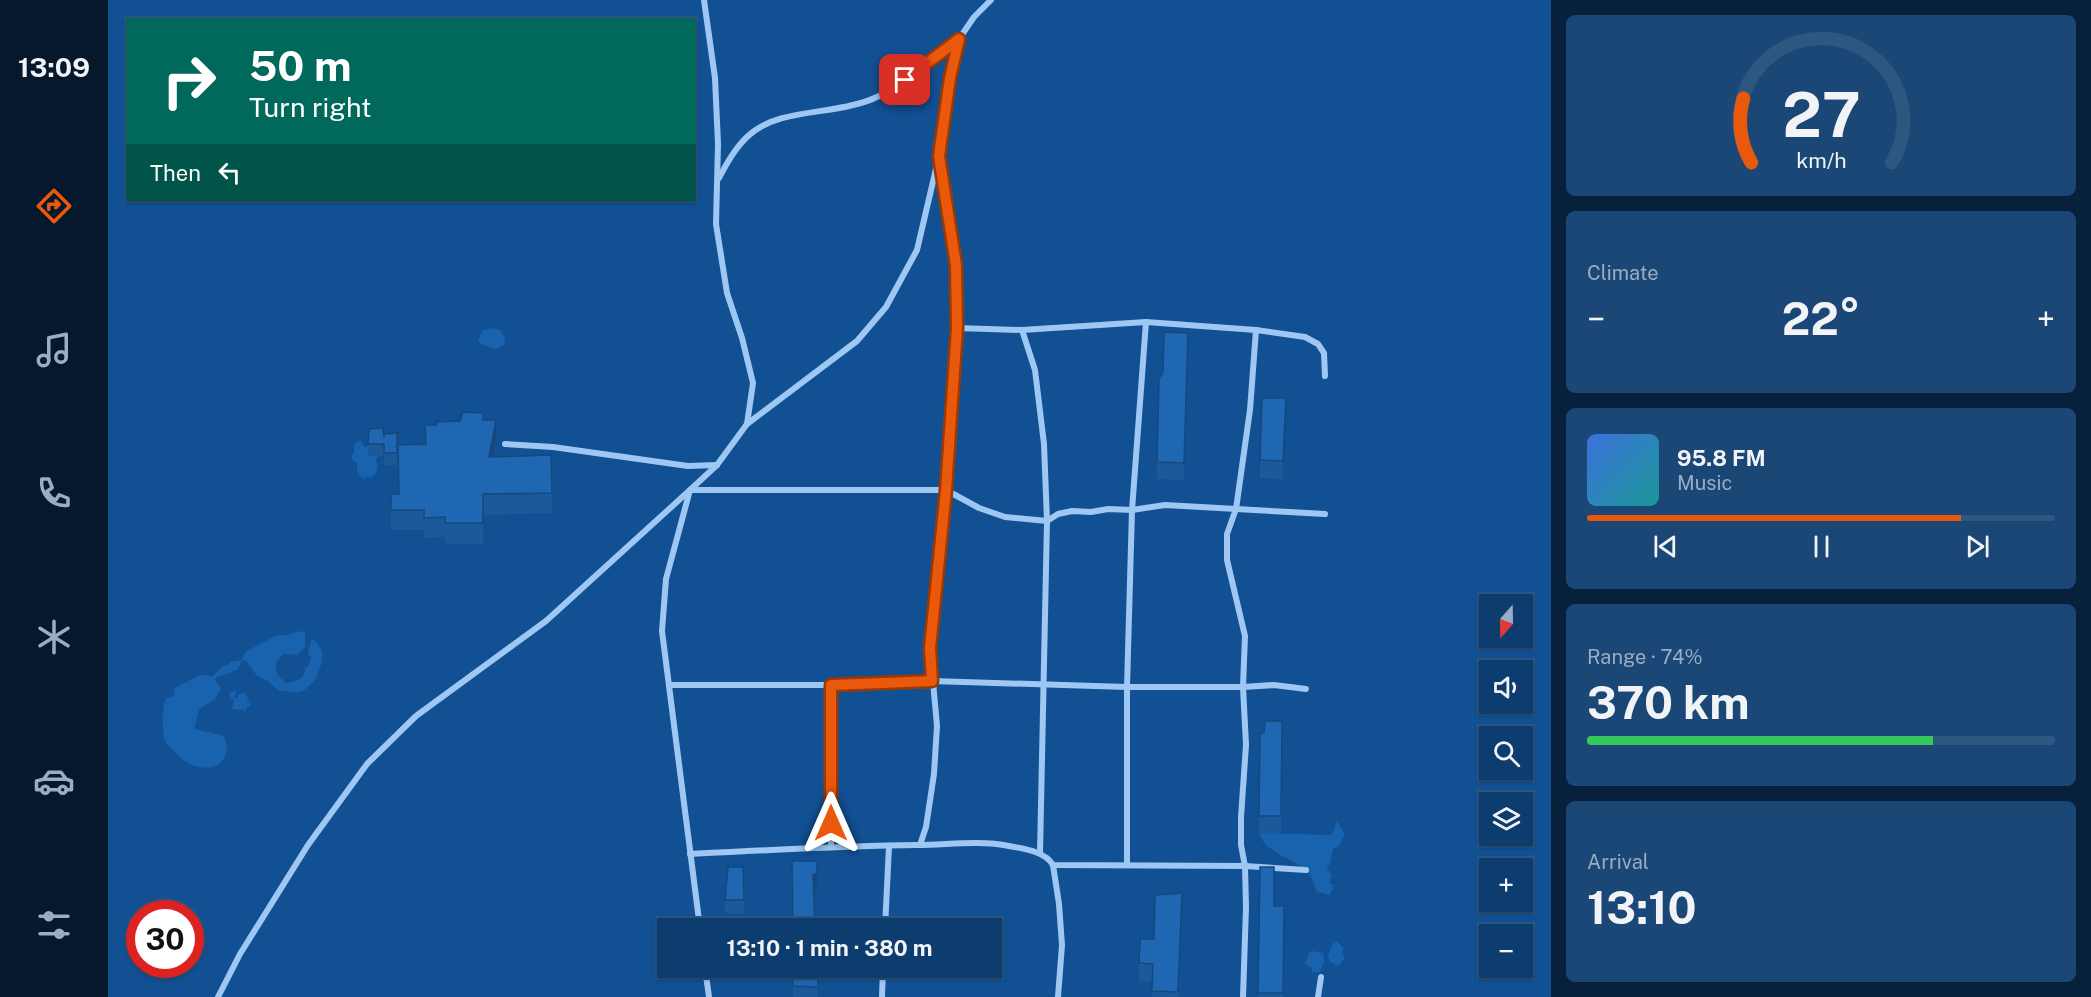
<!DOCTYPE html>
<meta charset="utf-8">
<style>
:root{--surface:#0d3c6e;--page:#1b4776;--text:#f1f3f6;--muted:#9aadc2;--line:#2d5681;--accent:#ea580c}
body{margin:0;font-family:"Public Sans",sans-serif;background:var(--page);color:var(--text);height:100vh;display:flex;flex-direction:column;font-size:22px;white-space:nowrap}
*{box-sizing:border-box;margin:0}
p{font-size:20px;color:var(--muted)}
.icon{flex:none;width:33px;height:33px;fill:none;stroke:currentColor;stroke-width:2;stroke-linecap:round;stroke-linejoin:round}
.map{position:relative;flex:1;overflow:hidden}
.sheet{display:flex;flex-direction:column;gap:15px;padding:15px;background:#07213c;width:540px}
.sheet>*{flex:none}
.banner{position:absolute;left:18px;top:18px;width:570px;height:183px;border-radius:0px;box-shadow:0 2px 4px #0004,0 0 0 2px var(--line);background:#00695c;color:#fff;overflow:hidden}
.needle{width:39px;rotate:200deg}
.tools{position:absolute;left:1371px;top:594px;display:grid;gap:12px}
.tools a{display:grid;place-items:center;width:54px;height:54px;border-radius:0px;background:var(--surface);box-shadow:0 2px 4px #0004,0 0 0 2px var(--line);font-size:30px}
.speed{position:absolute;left:18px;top:900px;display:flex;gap:12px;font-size:30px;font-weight:700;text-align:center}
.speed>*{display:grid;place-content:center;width:78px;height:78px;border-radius:50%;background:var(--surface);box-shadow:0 2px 4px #0004,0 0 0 2px var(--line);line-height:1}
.speed .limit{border:9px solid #d22;background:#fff;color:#111}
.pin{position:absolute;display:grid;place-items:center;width:51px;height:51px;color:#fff;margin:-26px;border-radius:12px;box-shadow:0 3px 9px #0006}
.me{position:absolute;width:66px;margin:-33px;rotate:0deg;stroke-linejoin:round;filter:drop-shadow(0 0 4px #0008)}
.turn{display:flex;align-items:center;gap:21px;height:126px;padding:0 24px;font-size:27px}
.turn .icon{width:78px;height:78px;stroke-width:2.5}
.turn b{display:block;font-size:42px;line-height:51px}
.then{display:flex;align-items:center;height:57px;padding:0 24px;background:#0003;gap:12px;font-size:22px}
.big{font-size:45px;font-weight:700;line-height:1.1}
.sheet .card{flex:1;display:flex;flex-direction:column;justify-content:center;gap:9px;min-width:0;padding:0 21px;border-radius:9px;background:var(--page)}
.sheet .dial{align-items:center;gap:0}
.dial svg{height:156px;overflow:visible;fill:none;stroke:var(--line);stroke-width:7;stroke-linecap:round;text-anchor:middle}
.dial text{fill:var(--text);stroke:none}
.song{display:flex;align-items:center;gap:18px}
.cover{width:72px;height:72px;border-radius:9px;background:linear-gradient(135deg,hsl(220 70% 55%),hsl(180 70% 35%))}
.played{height:6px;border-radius:3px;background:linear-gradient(90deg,var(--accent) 80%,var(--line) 80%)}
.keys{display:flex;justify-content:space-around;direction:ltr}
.heat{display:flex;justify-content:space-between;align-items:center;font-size:33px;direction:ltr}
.charge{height:9px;border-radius:4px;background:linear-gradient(90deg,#34c759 74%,var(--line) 0)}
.trip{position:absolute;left:549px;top:918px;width:345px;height:60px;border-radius:0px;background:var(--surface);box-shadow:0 2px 4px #0004,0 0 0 2px var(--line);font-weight:700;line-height:60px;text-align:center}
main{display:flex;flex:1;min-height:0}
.dock{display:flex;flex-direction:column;width:108px;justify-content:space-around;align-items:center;background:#05182c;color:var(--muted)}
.dock .icon{width:42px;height:42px}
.dock .selected{color:var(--accent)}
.dock b{font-size:27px;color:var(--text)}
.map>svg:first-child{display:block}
</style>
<main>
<nav class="dock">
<b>13:09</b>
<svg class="icon selected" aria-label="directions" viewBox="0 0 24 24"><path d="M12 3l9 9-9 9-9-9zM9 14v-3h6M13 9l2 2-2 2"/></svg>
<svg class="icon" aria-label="music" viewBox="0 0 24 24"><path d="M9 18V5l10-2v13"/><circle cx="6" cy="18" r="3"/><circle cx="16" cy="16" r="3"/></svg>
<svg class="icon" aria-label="phone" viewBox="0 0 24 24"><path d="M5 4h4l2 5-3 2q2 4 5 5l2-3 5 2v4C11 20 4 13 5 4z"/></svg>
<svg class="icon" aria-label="climate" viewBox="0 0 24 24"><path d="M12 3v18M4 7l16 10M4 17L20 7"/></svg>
<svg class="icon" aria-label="car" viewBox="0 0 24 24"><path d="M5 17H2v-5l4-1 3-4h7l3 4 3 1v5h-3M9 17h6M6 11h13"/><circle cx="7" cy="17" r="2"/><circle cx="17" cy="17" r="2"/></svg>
<svg class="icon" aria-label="filters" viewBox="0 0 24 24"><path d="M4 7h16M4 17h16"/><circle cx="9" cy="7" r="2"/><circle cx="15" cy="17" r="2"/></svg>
</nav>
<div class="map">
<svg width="1443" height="997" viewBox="0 0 1443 997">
<rect width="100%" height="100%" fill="#115093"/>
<!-- green -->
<g fill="#1962ad">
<path d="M 385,328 L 392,330 L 397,338 L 396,345 L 388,349 L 373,344 L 370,340 L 375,330 Z"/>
<path d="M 252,440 L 256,447 L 261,446 L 263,449 L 260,451 L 261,454 L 271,453 L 271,456 L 268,459 L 270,469 L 267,469 L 269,472 L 263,478 L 258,476 L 257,479 C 249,478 248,468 249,462 L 246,462 L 243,456 L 246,453 L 246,445 Z"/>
<path d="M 190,631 L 197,633 L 197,647 L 189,655 L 175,654 C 164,665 166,674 178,683 C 189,680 198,680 197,667 L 200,667 L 203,656 L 200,656 L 201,653 L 200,651 L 204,639 L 206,640 C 210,643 215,651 214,656 C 214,669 206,686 194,691 C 185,695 180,690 171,691 L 160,681 L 149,676 L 139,662 L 134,660 L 130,669 C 127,671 112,677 109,677 L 107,680 L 113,689 L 107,699 L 91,709 L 86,729 L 113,735 L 117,738 C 124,758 109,773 87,766 C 79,764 74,759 68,753 C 64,749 58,745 56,739 C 55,735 55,729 55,725 C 54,717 55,706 58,698 L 66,696 L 67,688 L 92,675 L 105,676 L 116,665 L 120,666 L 122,662 L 134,660 L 137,652 L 169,635 L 180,635 Z"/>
<path d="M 129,690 L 126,697 L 129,699 L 130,694 L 136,693 L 141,699 L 139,701 L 142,703 L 143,706 L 138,708 L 138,713 L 136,710 L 124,709 L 126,700 L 122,699 L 121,693 Z"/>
<path d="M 1229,821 L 1237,835 L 1230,847 L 1225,849 L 1222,864 L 1219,866 L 1220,870 L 1224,876 L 1221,883 L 1226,886 L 1222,895 L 1209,892 C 1206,885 1204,876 1199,871 C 1184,857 1158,854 1151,833 L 1224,835 Z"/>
<path d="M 1229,941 L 1235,948 L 1234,952 L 1237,958 L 1230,966 L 1222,962 L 1220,956 L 1224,945 Z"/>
<path d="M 1204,951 L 1215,953 L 1216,963 L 1212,972 L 1203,972 L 1204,968 L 1197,964 L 1201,953 Z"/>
</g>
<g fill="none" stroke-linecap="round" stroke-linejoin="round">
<!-- street -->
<g stroke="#9ec8f3" stroke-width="6">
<path d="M 596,0 L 607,78 L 610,144 L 608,224 L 619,293 L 634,338 L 645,383 L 639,424"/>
<path d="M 832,161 L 848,265 L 849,328 L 914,330 L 1038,322 L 1148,330 L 1197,337 L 1210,344 L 1216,353 L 1217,376"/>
<path d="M 611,178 C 619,163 627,148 640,136 C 667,111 712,114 745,105 C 754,103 763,100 771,96 C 795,87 830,56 850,40"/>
<path d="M 914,330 L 927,370 L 936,444 L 939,521 L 932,853"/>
<path d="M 397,444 L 445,447 L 580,466 L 609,465"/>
<path d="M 561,685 L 723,685 L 824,681 L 1019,687 L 1135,687 L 1166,685 L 1198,689"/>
<path d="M 723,685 L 723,846"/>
<path d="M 812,845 L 818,827 L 826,774 L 829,726 L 822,648 L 838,490 L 849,328"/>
<path d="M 582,854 C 658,850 733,846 810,845 C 839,845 871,840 901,846 C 916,849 937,851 945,865 L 1137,866 L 1198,870"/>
<path d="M 1019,864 L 1019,687 L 1024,510 L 1038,322"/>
<path d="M 945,865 L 951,904 L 954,945 L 950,997"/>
<path d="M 592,928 L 554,631 L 558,579 L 582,490 L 609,465 L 639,424 L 749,341 L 778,307 L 809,250 L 831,156 L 842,78 L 851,39 L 866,17 L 883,0"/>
<path d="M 777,928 L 781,846"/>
<path d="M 597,968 L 601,997"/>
<path d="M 110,997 L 132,954 L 200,845 L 259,764 L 308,716 L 438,621 L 582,490 L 838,490 L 871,508 L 897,517 L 939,521 L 950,514 L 964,511 L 983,512 L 1000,509 L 1024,510 L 1057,505 L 1217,514"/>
<path d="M 774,997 L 775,968"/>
<path d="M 1135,997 L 1138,907 L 1137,866 L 1133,845 L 1133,817 L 1138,745 L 1135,687 L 1137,636 L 1119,560 L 1119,534 L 1128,509 L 1142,410 L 1148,330"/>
<path d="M 1210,997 L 1213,977"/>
</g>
</g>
<!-- wall -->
<g fill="#1b5999">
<path d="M 1080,349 L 1076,480 L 1049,479 L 1049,462 Z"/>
<path d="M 1178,417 L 1175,479 L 1152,478 L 1152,460 Z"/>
<path d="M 375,420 L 388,441 L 385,457 L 444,493 L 444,513 L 375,515 L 375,544 L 337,544 L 337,537 L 316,538 L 316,530 L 283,530 L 283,494 L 290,494 L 290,445 L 317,444 L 317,425 L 328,425 Z"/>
<path d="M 289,433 L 289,465 L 276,465 L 276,456 L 260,456 L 260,444 Z"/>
<path d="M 1174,721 L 1173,833 L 1151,833 L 1152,733 L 1156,733 Z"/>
<path d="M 635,867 L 636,913 L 617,913 L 617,900 Z"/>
<path d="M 1152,867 L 1166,906 L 1176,906 L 1175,997 L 1150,997 Z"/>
<path d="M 1074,910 L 1071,997 L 1044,997 L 1044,981 L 1031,981 L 1031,963 L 1046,939 Z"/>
<path d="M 685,968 L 709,968 L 710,997 L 685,997 Z"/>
</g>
<!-- shaded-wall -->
<g fill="#16487d">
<path d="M 1178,398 L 1178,417 L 1175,479 L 1175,461 Z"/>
<path d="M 388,420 L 388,441 L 381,477 L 381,457 Z"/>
<path d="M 709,873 L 709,891 L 705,893 L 705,875 Z"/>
<path d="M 1074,893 L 1074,910 L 1070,997 Z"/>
</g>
<!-- building -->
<g fill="#1f67b2" stroke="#16487d" stroke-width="1.5">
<path d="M 1056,332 L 1080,333 L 1076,463 L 1049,462 L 1051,379 L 1055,372 Z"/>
<path d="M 1154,398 L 1178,398 L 1175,461 L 1152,460 Z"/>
<path d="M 355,412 L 375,413 L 375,420 L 388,420 L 381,457 L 443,455 L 444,493 L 375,494 L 375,523 L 337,523 L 337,517 L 316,518 L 316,510 L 283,510 L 283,494 L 291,494 L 290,445 L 318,444 L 317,425 L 328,425 L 329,422 L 352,421 Z"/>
<path d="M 275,428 L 276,438 L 276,434 L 289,433 L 289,453 L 276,453 L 276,444 L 260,444 L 261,429 Z"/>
<path d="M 1157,721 L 1174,721 L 1173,816 L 1151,816 L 1152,733 L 1156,733 Z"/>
<path d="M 684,861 L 709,861 L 709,873 L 705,875 L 707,928 L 685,928 Z"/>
<path d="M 620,867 L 635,867 L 636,900 L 617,900 Z"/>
<path d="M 1152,867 L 1166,867 L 1166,906 L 1176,906 L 1175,993 L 1150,993 Z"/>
<path d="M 1074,893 L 1070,992 L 1044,991 L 1045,964 L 1031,963 L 1032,939 L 1046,939 L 1047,895 Z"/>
<path d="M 685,968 L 709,968 L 710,987 L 685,986 Z"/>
</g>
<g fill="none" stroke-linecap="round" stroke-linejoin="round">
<!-- route casing -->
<g stroke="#983908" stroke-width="15">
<path id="route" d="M 723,823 L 723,685 L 824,681 L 822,648 L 838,490 L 849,328 L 848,265 L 831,156 L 842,78 L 851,39 L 797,80"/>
</g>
<!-- route -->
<use href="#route" stroke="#ea580c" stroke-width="10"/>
</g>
</svg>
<div class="tools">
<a><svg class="needle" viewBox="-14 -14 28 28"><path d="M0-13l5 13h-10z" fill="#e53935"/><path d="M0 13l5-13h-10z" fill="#9aadc2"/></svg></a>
<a><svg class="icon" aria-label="sound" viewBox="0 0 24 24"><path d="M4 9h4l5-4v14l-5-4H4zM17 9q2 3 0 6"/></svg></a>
<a><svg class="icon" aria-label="search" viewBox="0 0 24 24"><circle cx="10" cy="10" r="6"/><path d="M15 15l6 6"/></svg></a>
<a><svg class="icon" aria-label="layers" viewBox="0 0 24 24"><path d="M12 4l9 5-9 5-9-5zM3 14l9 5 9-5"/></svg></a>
<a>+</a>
<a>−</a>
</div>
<div class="speed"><div class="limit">30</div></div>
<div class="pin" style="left:797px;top:80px;background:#d93025"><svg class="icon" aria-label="arrive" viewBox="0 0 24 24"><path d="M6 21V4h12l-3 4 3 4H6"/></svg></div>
<svg class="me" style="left:723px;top:823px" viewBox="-20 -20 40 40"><path d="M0-17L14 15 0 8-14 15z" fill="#ea580c" stroke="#fff" stroke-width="4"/></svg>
<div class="trip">13:10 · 1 min · 380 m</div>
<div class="banner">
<div class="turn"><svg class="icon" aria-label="right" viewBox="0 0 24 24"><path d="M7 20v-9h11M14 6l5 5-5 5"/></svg><div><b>50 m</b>Turn right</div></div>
<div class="then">Then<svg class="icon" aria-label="left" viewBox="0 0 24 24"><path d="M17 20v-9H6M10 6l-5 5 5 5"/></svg></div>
</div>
</div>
<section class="sheet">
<div class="card dial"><svg viewBox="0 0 100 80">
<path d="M14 69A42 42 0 1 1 86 69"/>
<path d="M14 69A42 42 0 0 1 10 36" stroke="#ea580c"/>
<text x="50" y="56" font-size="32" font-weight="700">27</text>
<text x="50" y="72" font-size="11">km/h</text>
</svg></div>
<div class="card"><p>Climate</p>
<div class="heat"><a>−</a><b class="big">22°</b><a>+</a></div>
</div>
<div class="card">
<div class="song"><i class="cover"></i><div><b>95.8 FM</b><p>Music</p></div></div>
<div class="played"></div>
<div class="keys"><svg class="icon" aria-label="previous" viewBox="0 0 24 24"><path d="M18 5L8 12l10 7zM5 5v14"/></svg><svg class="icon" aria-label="pause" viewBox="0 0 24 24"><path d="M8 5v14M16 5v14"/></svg><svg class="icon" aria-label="next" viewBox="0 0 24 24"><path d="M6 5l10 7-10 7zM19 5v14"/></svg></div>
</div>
<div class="card"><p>Range · 74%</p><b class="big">370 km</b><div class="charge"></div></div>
<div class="card"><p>Arrival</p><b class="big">13:10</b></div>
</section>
</main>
